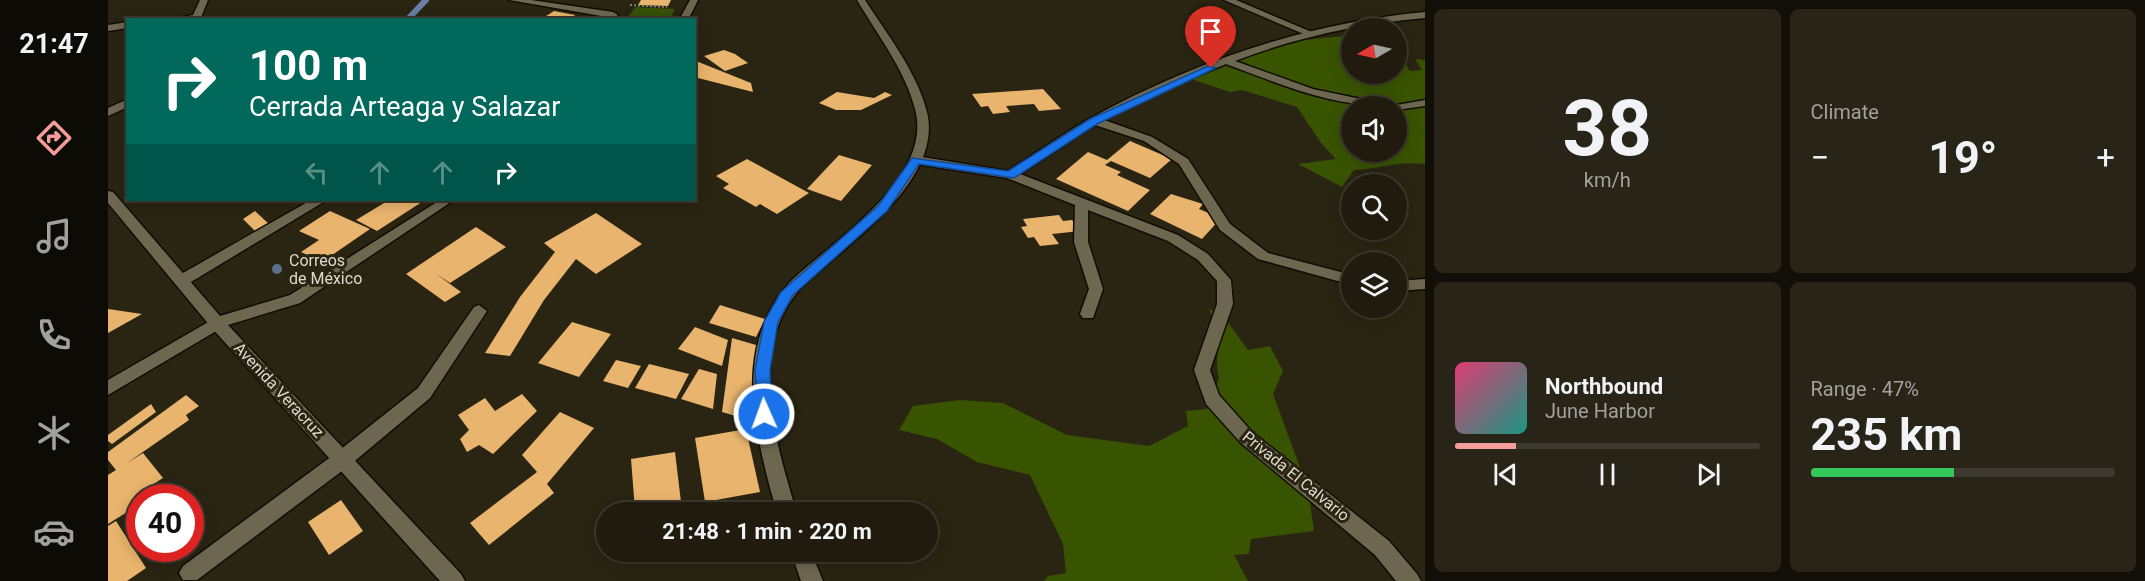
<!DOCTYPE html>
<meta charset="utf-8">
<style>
:root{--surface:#201b0e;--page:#282417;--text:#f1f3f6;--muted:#a2a19e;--line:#3d392e;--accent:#f59b99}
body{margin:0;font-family:Roboto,sans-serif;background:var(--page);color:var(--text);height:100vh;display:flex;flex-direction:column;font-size:22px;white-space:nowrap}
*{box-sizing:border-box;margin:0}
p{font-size:20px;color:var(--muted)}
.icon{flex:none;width:33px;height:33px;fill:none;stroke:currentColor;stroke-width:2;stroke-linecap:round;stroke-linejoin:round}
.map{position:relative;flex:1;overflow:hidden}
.panel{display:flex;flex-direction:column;gap:9px;padding:9px;background:#120f08;width:720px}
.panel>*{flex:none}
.top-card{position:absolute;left:18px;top:18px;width:570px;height:183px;border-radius:0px;box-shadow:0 3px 15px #0003,0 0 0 2px var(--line);background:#00695c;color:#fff;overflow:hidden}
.needle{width:39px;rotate:261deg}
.tools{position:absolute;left:1233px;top:18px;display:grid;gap:12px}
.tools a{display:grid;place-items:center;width:66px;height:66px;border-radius:50%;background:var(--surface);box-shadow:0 3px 15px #0003,0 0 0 2px var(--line);font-size:30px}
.speed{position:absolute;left:18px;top:484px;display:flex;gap:12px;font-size:30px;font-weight:700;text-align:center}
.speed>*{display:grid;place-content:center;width:78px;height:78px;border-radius:50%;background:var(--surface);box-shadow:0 3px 15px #0003,0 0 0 2px var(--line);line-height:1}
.speed .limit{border:9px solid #d22;background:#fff;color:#111}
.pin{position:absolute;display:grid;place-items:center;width:51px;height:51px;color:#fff;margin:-62px -26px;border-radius:50% 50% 50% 0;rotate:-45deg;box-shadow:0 0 6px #0007}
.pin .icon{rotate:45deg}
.me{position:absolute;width:66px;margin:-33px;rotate:358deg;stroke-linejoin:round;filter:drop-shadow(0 0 4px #0008)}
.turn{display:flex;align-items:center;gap:21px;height:126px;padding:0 24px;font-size:27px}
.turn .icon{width:78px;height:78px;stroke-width:2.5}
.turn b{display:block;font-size:42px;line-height:51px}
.lanes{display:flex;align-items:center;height:57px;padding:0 24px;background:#0003;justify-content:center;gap:30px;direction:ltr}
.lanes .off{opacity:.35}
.big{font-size:45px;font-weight:700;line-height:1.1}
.panel .tile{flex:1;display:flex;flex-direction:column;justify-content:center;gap:9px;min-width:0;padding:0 21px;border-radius:9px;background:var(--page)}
.panel .dial{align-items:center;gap:0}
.dial b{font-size:78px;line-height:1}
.song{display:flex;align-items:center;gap:18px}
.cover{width:72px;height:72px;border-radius:9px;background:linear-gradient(135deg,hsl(340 70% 55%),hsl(170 70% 35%))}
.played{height:6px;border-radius:3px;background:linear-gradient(90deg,var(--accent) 20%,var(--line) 20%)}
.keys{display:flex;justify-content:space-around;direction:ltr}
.heat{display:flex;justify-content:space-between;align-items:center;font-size:33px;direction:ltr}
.charge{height:9px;border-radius:4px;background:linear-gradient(90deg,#34c759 47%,var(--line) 0)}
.panel .tiles{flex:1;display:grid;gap:9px;grid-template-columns:repeat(2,1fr)}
.trip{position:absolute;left:488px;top:502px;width:342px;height:60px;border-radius:30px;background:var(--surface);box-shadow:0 3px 15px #0003,0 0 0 2px var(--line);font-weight:700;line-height:60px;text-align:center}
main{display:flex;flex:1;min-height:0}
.tab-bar{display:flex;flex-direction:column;width:108px;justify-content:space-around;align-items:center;background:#0d0b06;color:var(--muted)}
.tab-bar .icon{width:42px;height:42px}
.tab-bar .selected{color:var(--accent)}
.tab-bar b{font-size:27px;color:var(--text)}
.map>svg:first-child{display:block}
</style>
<main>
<nav class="tab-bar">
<b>21:47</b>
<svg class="icon selected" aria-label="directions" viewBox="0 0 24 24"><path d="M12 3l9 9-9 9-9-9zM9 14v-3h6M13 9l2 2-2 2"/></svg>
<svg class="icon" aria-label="music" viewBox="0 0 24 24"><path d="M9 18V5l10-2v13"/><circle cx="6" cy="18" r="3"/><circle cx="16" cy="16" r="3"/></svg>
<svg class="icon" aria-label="phone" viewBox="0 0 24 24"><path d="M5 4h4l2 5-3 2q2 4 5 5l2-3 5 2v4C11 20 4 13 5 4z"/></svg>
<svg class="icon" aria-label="climate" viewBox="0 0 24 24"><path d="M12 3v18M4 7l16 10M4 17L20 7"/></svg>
<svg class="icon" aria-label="car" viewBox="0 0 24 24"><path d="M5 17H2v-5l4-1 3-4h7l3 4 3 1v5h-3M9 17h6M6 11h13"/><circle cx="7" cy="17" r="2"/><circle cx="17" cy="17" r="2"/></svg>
</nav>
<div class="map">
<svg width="1317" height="581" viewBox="0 0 1317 581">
<rect width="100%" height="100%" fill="#2a2412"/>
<!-- green -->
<path fill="#375107" d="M 527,7 L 567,9 L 562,19 L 519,19 Z"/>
<!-- forest -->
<g fill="#385400" fill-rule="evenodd">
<path d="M 1235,36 L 1243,38 L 1244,74 L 1288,74 L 1289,57 L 1296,61 L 1302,71 L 1314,70 L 1307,59 L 1317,60 L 1317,164 C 1287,161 1273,169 1246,170 L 1234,187 L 1190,164 L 1228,159 L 1213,143 L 1189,107 L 1134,90 L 1122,92 L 1086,80 L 1086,77 L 1097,74 L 1095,72 L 1176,42 ZM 1244,106 L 1288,106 L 1288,152 L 1244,152 Z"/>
<path d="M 1101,309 L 1114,314 L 1140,350 L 1162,346 L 1175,371 L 1165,394 L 1200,489 L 1206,531 L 1143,539 L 1141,554 L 1126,555 L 1140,581 L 936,581 L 940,576 L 958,573 L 955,544 L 922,475 L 869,462 L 829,439 L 791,430 L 805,406 L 851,400 L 895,403 L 959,435 L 1041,446 L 1080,426 L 1078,411 L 1099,409 L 1111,379 L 1109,367 L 1110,330 Z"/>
</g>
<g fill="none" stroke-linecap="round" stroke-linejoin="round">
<!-- stream -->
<path stroke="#6a7ea6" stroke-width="6" d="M 299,20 L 318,0"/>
</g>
<!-- building -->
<g fill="#e9b46d">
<path d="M 533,0 L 563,0 L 560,6 L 530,5 Z"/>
<path d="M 446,11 L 467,15 L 462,20 L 411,20 L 416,16 L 435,18 Z"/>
<path d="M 616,50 L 627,54 L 640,63 L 617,71 L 596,56 Z"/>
<path d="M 588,61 L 643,83 L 645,92 L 586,77 Z"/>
<path d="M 935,89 L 953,109 L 931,111 L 926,104 L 898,106 L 902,112 L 885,114 L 880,106 L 873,107 L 864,94 Z"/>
<path d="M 729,92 L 766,98 L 777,92 L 784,95 L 753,110 L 728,110 L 711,103 Z"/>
<path d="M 1022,141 L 1064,159 L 1042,178 L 1003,161 L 997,165 L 1013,172 L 1009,175 L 1042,190 L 1020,211 L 948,179 L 980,152 L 999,160 Z"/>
<path d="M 731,155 L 764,165 L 733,201 L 699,189 Z"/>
<path d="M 639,159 L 701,193 L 669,214 L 652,204 L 648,207 L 615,188 L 621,184 L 608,176 Z"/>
<path d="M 1063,194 L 1095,204 L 1091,209 L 1113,218 L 1094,239 L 1042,214 Z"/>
<path d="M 281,200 L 317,200 L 269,231 L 248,220 Z"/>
<path d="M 147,211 L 162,225 L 148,232 L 135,219 Z"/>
<path d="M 222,211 L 262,229 L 214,262 L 193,252 L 211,240 L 191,231 Z"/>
<path d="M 488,213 L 534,244 L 488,274 L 468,259 L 436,300 L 402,356 L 377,353 L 412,297 L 447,252 L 436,243 Z"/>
<path d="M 951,215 L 955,221 L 964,220 L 972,231 L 944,234 L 951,244 L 932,246 L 926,237 L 920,238 L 913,227 L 919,226 L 915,219 Z"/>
<path d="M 368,227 L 398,247 L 342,283 L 327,273 L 353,292 L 337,302 L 298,274 Z"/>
<path d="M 612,305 L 657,319 L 648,337 L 601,323 Z"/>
<path d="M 0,309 L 34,314 L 0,333 Z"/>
<path d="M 464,322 L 503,334 L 471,377 L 430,363 Z"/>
<path d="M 587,327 L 620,340 L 614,366 L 570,349 Z"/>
<path d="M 624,338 L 648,345 L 648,422 L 614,412 Z"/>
<path d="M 508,360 L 533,366 L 520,388 L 495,381 Z"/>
<path d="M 541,364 L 581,374 L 568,399 L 527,388 Z"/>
<path d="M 591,369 L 609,374 L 605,409 L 573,399 Z"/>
<path d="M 414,394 L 429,411 L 385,454 L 371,445 L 359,452 L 352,439 L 361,430 L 350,415 L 377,398 L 387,411 Z"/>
<path d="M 78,395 L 91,406 L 78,415 L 81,420 L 19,463 L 35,453 L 55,478 L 36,490 L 41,497 L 32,498 L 32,504 L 0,524 L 0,475 L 8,470 L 0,460 L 0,452 Z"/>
<path d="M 43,404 L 48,412 L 4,444 L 0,441 L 0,435 Z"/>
<path d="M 452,412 L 486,428 L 439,484 L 446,493 L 381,545 L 362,523 L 429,472 L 414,455 Z"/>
<path d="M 638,429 L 652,492 L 597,502 L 587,438 Z"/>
<path d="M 567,452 L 573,502 L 527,510 L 523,459 Z"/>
<path d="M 233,500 L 255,531 L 221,555 L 200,522 Z"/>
<path d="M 8,521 L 38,568 L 19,581 L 0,581 L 0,526 Z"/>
</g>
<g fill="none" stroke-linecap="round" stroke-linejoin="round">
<!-- service casing -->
<g stroke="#120d00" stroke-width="3">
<g id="service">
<path d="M 1116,0 L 1128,0 L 1206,33 L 1198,35 Z"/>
<path d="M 371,305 L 379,311 L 322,398 L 242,465 L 235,467 L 228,465 L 226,459 L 228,453 L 310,388 L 366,307 Z"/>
</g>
</g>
<!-- minor casing -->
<g stroke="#120d00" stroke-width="3">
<g id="minor">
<path d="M 92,0 L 100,0 L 92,20 L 62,20 L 85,15 Z"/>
<path d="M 401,0 L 423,0 L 505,12 L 510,15 L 505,18 Z"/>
<path d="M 1317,12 L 1317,18 C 1251,24 1189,37 1127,61 L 1205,89 L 1272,103 L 1277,106 C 1221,106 1169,83 1118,64 L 1067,85 L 996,120 L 1044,137 L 1080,159 L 1122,224 L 1160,253 L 1244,275 L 1244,285 L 1150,259 L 1112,230 L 1071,164 L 1036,141 L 987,125 L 912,174 L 1070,235 L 1100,254 L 1123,280 L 1125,304 L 1102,370 L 1111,395 L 1145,433 L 1281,541 L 1309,574 L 1313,581 L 1288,581 L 1267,555 L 1133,443 L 1098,404 L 1086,370 L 1109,304 L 1109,281 L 1090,260 L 1060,241 L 980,210 L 980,242 L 995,289 L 985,318 L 975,318 L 972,314 L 981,289 L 966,242 L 967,205 L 899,178 L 808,164 L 802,160 L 808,156 L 900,171 C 927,154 953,135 981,119 C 1085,62 1198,23 1317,12 Z"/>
<path d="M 20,22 L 20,28 L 0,31 L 0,25 Z"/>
<path d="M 20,99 L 20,107 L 0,116 L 0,108 Z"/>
<path d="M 1317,100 L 1317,106 L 1288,110 L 1288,106 L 1283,106 Z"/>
<path d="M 203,200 L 219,200 L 78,285 L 68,285 L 66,281 L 68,277 Z"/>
<path d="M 1317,279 L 1317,289 L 1288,291 L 1288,281 Z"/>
<path d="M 109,317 L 115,319 L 117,323 L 115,327 L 0,395 L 0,380 Z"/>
<path d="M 235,451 L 242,453 L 244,459 L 242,465 L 89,580 L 75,580 L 71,573 L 75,566 L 228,453 Z"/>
</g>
</g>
<!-- tertiary casing -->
<g stroke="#120d00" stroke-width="3">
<g id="tertiary">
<path d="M 582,0 L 590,0 L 580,20 L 571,20 Z"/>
<path d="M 749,0 L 757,0 C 779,34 809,72 819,112 C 836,183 735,246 692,289 C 638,351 668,443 689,513 L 669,513 C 648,438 623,347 682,282 C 724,241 826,179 807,109 C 797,70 769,34 749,0 Z"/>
<path d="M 0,191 L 5,192 L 112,316 L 182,295 L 332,200 L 346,200 L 192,303 L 120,325 L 353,574 L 357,581 L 332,581 L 103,327 L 0,203 Z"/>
<path d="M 683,552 L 703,552 L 715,581 L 693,581 Z"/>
</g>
</g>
<!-- path -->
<path stroke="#878273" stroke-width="2" stroke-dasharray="2 2" stroke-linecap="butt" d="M 522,5 L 559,7"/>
<!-- service -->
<use href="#service" fill="#6d6752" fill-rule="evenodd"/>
<!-- minor -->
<use href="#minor" fill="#6d6752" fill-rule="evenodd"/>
<!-- tertiary -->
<use href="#tertiary" fill="#6d6752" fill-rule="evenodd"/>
</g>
<!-- route -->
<path fill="#1a73e8" stroke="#114b97" stroke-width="1.5" d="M 1100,66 L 1108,68 L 989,124 L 906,178 L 811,164 L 779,211 L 685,295 L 670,322 L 662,370 L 664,414 L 662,419 L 650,419 L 647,370 L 656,322 L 673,292 L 770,206 L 804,158 L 900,171 L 982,119 Z"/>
<!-- markers -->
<circle fill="#5c6f8a" stroke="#2a2412" stroke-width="2" cx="169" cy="269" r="6"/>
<g text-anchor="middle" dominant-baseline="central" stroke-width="6" stroke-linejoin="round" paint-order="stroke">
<!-- poi labels -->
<g font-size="16" fill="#dddace" stroke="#2a2412" text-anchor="start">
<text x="181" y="260">Correos<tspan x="181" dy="18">de México</tspan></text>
</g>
<!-- street labels -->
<g font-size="16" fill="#dddace" stroke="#2a2412">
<text transform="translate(171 390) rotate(47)">Avenida Veracruz</text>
<text transform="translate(1188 476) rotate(39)">Privada El Calvario</text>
</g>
</g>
</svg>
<div class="tools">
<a><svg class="needle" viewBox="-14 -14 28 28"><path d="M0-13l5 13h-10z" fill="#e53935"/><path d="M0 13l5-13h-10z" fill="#a2a19e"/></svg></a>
<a><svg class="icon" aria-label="sound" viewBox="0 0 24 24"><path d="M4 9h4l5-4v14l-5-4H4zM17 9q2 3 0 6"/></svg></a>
<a><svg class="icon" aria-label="search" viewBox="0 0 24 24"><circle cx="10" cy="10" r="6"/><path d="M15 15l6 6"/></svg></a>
<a><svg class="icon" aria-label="layers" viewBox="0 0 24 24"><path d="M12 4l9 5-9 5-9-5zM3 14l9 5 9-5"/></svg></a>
</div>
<div class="speed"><div class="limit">40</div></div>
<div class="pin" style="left:1103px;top:68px;background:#d93025"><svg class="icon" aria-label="arrive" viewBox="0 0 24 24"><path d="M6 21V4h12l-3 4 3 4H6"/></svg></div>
<svg class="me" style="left:656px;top:414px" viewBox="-20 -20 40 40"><circle r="17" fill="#1a73e8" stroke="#fff" stroke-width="3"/><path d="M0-11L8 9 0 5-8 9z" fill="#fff"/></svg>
<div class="trip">21:48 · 1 min · 220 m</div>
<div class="top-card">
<div class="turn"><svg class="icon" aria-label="right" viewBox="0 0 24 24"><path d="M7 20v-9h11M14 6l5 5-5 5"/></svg><div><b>100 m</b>Cerrada Arteaga y Salazar</div></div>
<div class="lanes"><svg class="icon off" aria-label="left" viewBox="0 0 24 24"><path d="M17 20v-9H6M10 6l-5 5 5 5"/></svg><svg class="icon off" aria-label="ahead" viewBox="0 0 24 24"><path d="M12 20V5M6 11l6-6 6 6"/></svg><svg class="icon off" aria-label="ahead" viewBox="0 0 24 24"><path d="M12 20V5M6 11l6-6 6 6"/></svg><svg class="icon" aria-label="right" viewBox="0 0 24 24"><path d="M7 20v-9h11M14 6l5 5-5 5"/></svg></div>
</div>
</div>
<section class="panel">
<div class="tiles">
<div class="tile dial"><b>38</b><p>km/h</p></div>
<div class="tile"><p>Climate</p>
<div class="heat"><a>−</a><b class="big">19°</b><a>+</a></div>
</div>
<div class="tile">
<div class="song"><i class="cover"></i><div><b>Northbound</b><p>June Harbor</p></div></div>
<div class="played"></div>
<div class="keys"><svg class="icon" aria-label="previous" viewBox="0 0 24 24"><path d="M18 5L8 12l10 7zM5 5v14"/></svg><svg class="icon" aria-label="pause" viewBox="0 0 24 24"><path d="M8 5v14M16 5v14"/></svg><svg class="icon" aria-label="next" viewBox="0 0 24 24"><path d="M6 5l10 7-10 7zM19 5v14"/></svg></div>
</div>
<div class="tile"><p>Range · 47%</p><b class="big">235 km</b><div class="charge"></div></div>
</div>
</section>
</main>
